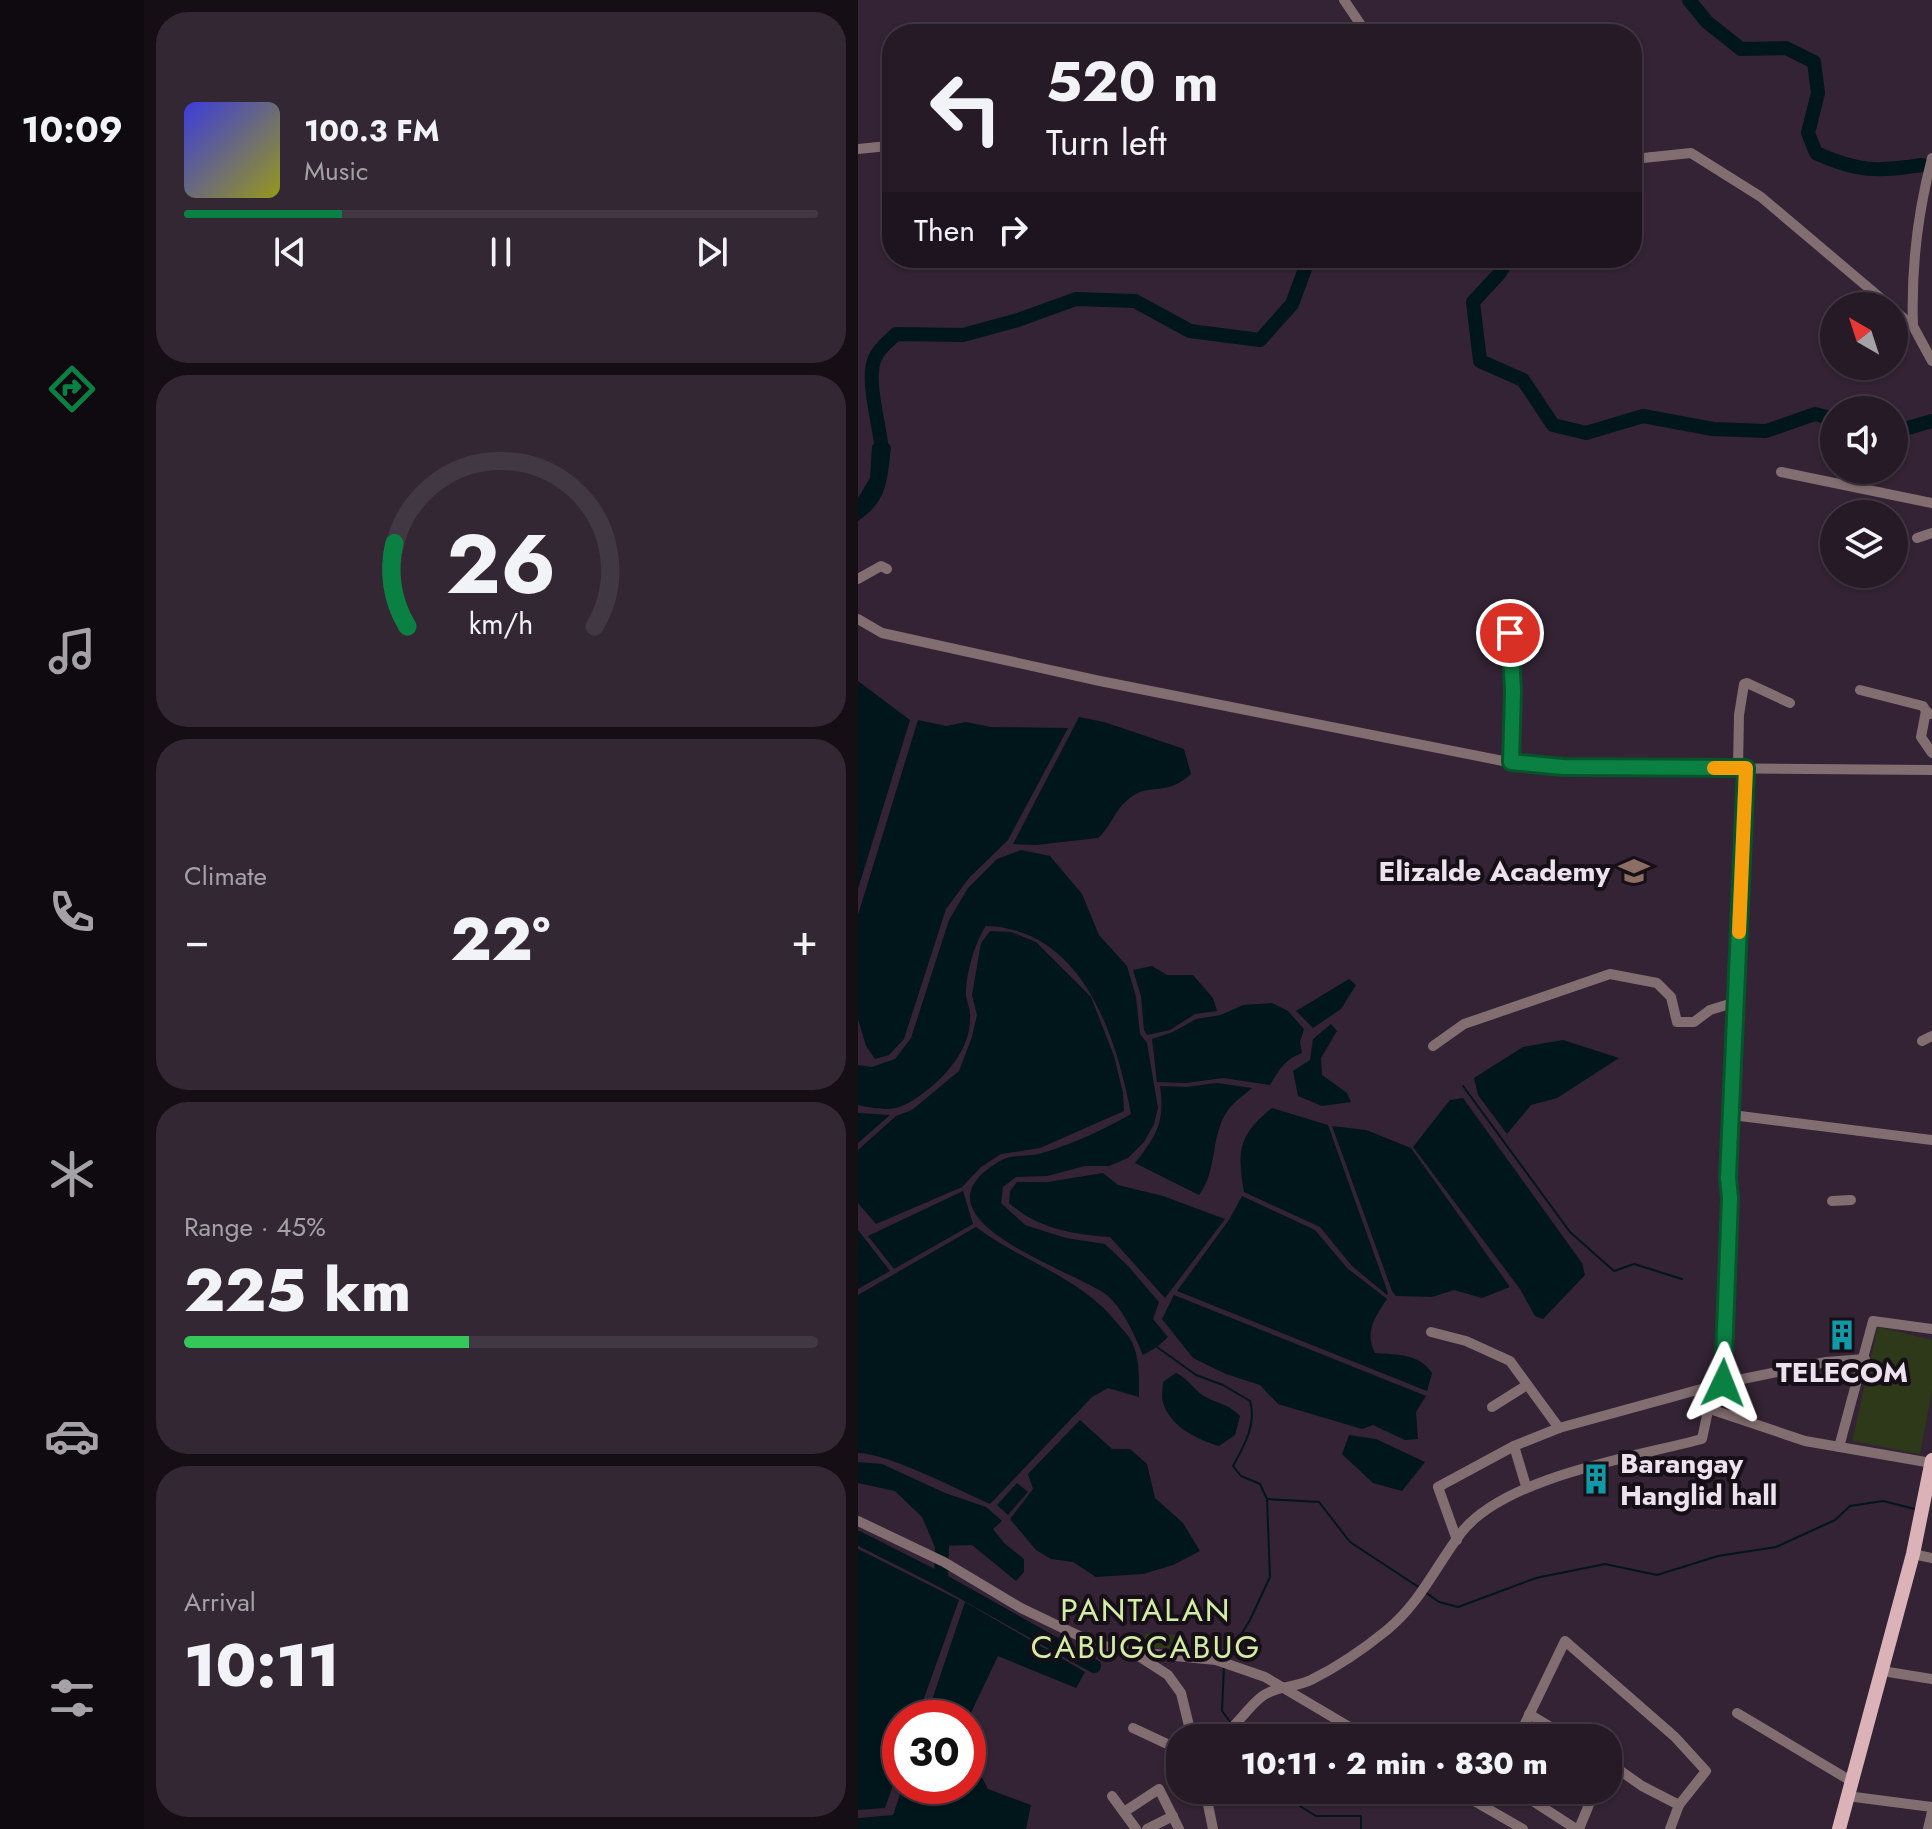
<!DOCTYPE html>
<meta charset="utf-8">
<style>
:root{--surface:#261a27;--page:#322733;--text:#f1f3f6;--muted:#a4a1a7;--line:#423844;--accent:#0b8043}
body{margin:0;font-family:Jost,sans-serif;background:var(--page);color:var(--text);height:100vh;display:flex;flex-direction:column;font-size:30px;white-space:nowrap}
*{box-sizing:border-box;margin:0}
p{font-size:26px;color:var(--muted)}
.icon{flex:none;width:44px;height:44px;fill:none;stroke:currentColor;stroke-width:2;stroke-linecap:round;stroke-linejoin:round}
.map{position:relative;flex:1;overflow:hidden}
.details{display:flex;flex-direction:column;gap:12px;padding:12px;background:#150e15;width:714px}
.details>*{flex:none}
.banner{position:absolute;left:24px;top:24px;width:760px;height:244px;border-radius:32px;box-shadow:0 2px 6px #0004,0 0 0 2px var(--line);background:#261a27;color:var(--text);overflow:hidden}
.needle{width:52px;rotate:321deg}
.controls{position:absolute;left:962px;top:292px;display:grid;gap:16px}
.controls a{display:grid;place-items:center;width:88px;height:88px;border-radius:50%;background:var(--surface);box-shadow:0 2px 6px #0004,0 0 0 2px var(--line);font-size:40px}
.speed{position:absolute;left:24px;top:1700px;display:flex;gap:16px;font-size:40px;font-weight:700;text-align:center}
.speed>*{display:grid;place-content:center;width:104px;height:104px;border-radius:50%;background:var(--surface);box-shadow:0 2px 6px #0004,0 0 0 2px var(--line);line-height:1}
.speed .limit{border:12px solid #d22;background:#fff;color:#111}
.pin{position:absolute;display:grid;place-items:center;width:68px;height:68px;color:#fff;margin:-34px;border:4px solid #fff;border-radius:50%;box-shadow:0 2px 8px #0007}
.me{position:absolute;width:88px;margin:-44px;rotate:2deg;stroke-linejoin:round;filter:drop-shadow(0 0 6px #0008)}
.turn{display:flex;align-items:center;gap:28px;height:168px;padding:0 32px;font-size:36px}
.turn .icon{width:104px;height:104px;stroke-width:2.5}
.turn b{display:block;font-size:56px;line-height:68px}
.then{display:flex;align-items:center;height:76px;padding:0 32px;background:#0003;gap:16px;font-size:30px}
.big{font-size:60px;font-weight:800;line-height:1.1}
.details .widget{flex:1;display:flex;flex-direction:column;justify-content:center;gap:12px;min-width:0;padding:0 28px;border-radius:32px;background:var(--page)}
.details .dial{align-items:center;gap:0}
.dial svg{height:208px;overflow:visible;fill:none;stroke:var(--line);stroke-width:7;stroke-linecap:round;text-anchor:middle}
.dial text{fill:var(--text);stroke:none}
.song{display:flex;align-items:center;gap:24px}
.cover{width:96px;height:96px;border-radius:12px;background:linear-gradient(135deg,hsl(240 70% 55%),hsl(60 70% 35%))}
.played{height:8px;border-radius:4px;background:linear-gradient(90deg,var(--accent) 25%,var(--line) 25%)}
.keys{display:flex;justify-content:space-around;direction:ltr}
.heat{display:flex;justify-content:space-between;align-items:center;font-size:44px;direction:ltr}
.charge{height:12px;border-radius:6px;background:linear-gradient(90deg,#34c759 45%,var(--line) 0)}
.trip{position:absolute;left:308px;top:1724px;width:456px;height:80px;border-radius:32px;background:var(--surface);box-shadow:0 2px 6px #0004,0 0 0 2px var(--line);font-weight:800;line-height:80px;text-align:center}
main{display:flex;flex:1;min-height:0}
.dock{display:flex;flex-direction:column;width:144px;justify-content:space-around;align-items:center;background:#0f0a10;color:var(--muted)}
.dock .icon{width:56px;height:56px}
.dock .selected{color:var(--accent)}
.dock b{font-size:36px;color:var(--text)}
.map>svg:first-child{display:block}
</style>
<main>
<nav class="dock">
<b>10:09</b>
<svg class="icon selected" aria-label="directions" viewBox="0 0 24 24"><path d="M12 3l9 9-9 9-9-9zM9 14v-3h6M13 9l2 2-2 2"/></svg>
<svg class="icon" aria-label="music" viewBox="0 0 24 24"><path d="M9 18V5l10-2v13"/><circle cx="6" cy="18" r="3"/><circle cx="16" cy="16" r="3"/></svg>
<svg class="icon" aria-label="phone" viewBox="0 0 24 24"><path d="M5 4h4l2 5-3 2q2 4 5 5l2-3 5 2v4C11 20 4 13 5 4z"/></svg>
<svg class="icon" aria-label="climate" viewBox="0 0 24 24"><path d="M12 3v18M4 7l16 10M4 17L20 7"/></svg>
<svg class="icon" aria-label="car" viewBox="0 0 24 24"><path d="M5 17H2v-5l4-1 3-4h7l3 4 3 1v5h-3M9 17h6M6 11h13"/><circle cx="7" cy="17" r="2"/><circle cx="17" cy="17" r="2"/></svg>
<svg class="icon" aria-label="filters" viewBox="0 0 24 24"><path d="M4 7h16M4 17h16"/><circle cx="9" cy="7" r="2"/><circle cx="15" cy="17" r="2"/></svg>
</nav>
<section class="details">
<div class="widget">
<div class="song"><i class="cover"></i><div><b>100.3 FM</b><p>Music</p></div></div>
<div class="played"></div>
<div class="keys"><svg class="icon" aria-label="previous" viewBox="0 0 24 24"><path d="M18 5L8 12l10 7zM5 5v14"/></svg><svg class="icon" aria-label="pause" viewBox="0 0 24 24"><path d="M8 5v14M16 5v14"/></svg><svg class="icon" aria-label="next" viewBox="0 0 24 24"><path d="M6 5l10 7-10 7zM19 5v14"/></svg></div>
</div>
<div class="widget dial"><svg viewBox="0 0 100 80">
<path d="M14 69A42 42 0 1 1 86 69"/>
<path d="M14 69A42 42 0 0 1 9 37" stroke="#0b8043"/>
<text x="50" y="56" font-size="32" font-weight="700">26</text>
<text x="50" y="72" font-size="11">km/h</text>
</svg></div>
<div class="widget"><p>Climate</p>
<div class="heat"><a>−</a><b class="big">22°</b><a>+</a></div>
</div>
<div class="widget"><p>Range · 45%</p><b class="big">225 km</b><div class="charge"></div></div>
<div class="widget"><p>Arrival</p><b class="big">10:11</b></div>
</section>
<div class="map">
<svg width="1074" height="1829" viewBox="0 0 1074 1829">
<rect width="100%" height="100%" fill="#332334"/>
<!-- green -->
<g fill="#2d3919">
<path d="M 1020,1327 L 1074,1340 L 1074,1391 L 1062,1454 L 994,1441 Z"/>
<path d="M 287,1633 L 318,1635 L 317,1649 L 286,1647 Z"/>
</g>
<!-- water -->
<g fill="#00161a">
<path d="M 23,434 L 33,447 C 29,480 30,501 0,521 L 0,498 L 12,478 L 14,446 Z"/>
<path d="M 0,681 L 52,720 L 0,889 Z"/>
<path d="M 221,717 L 246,722 L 326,749 L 333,774 C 309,796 294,784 276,795 C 257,807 254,826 240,838 L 178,845 L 155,844 Z"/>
<path d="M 60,720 L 88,726 L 108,722 L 133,727 L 210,728 L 150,840 L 111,878 L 88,909 L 46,1039 L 31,1055 L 17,1059 L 8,1046 L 0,1019 L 0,915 Z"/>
<path d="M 163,850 L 192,856 L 224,894 L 241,935 L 269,966 L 278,997 L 282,1034 L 289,1043 L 300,1108 L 296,1124 L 286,1142 L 270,1158 L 251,1166 L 227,1166 L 189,1176 L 158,1177 L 145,1187 L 143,1203 L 167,1225 L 208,1238 L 247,1244 L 270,1266 L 301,1302 L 295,1319 L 310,1337 L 299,1347 L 285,1355 C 276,1334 264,1306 246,1293 C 211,1269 45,1217 142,1161 C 154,1154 171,1157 184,1153 C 215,1144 245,1130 273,1114 C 258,1034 224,929 128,926 C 117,941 107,977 108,996 C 109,1002 112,1008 112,1014 C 114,1046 91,1073 68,1091 C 42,1111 33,1112 0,1105 L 0,1065 L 14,1067 L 37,1059 L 53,1038 L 91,920 L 110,888 L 139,859 Z"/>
<path d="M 132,931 L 153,932 L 178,942 L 233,997 L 256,1056 L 265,1093 L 266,1111 L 182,1148 L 143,1154 L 123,1167 L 104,1187 L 18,1224 L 0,1203 L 0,1150 L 38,1116 L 54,1110 L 101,1071 L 114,1037 L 119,1015 L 114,995 L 123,943 Z"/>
<path d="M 294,966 L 309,975 L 335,975 L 355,998 L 359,1011 L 337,1014 L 312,1030 L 289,1035 L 286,1030 L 283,996 L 275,970 Z"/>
<path d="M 491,979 L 498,985 L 483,1009 L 455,1028 L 438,1011 Z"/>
<path d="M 414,1003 L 430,1011 L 446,1029 L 442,1042 L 444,1053 C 427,1059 421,1070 412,1085 L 365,1078 L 328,1083 L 299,1082 L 294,1039 L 315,1032 L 338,1019 L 363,1015 L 385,1005 Z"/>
<path d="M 473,1024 L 479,1031 L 463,1058 L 464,1075 L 489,1093 L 493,1102 L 464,1106 L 440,1096 L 435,1071 L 452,1060 L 455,1039 Z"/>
<path d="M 705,1040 L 761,1058 L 699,1098 L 673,1105 L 649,1134 L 620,1095 L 616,1078 L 665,1047 Z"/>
<path d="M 359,1083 L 394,1088 C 386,1095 376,1102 370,1110 C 352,1135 360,1171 341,1195 L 277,1163 C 299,1135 307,1122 302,1086 L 328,1087 Z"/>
<path d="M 605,1098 L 724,1263 L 727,1275 L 685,1319 L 677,1316 L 662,1289 L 555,1147 L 592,1100 Z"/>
<path d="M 414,1108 L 470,1125 L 530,1293 L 529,1295 L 494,1266 L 462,1227 L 386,1192 C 379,1152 380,1135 414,1108 Z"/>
<path d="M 0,1113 L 32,1115 L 0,1143 Z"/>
<path d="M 474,1126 L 508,1130 L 553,1148 L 652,1287 L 624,1298 L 596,1290 L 574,1297 L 538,1296 L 534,1291 Z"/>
<path d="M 245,1173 L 260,1185 L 305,1196 L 367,1219 L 307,1298 L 252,1237 C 214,1234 181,1229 151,1203 L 152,1191 L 159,1182 L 190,1182 Z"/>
<path d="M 105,1191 L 115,1224 L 36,1269 L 10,1236 Z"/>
<path d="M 384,1196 L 457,1230 L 489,1268 L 529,1299 C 517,1317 506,1332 517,1353 C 539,1355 561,1353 574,1373 L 569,1391 L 319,1291 L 371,1220 Z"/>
<path d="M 118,1227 C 164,1262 223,1277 259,1323 C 264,1329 271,1336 274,1342 C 282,1359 281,1380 281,1397 L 250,1388 L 234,1397 L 132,1504 C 100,1490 33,1454 0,1453 L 0,1295 Z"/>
<path d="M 0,1230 L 32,1271 L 0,1289 Z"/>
<path d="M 316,1295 L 568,1396 L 558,1412 L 560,1439 L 547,1440 L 515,1425 L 504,1429 L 420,1404 L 402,1385 L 368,1374 L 335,1358 L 304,1319 Z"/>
<path d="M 318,1373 C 329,1378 334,1387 343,1394 C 357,1404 369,1402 382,1416 L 377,1435 L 361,1446 C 340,1440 311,1426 305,1402 C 303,1397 305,1388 305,1382 Z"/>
<path d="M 222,1420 L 254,1449 L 272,1449 L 289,1464 L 297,1498 L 325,1523 L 342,1551 L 315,1565 L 285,1574 L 238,1577 L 215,1562 L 193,1559 L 178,1550 L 152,1519 L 175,1489 L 170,1474 Z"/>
<path d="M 491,1435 L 518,1439 L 567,1462 L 544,1491 L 515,1483 L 484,1454 Z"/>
<path d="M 0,1462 L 24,1464 L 87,1493 L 128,1507 L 144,1521 L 135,1529 L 146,1543 L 166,1559 L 166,1572 L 158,1581 L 114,1545 L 77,1546 L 64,1517 L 37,1491 L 0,1483 Z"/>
<path d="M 159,1483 L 170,1492 L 150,1515 L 139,1505 Z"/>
<path d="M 0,1549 L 101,1600 L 59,1718 L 42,1718 L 42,1765 L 27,1808 L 0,1810 Z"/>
<path d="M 107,1602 L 227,1672 L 218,1688 L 140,1656 L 110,1719 L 68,1718 Z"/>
<path d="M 110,1726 L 115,1760 L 130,1789 L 173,1805 L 168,1829 L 0,1829 L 0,1818 L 35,1815 L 45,1786 L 110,1786 Z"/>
</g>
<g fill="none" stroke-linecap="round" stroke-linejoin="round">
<!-- stream -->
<g stroke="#00161a" stroke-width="2">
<path d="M 605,1086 L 712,1232 L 756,1271 L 776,1264 L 824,1279"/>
<path d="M 299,1347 L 338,1375 L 365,1385 L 392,1401 C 399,1424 386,1446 375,1466 L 383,1476 L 402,1484 L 409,1499 L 412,1577 L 392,1620 L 368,1659"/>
<path d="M 409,1499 L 461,1502 L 492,1542 L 562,1588"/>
<path d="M 567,1592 L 581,1602 L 600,1607 L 678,1578 L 747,1564 L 799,1575 L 860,1556 L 918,1547 L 977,1520 L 992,1506 L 1025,1501 L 1057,1509"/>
<path d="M 366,1665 L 364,1711 L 374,1724"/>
<path d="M 378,1729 L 383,1738"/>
<path d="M 416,1790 L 458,1816 L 503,1816 L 503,1829"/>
</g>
<!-- river -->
<g stroke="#00161a" stroke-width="14">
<path d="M 831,0 L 849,22 L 883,49 L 928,48 L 956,62 L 960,93 L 950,133 L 958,153 C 1000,172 1019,172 1064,165"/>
<path d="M 651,258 L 641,274 L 615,302 L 622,361 L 665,380 L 695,425 L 728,433 L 785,416 L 855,429 L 908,431 L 957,414 L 976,419"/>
<path d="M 1036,429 L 1043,430 L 1074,421"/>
<path d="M 24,453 C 23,428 7,380 17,358 C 20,349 32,340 38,334 L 105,335 L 160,320 L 218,299 L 277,301 L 332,331 L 402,340 L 434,304 L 451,258"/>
<path d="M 77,1529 L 84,1546 L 83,1580 L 236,1666"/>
<path d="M 0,1538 L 83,1580"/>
</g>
<!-- minor -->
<g stroke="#826e70" stroke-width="10">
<path d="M 486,0 L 509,34"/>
<path d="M 0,149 L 30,146 L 34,149"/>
<path d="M 774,153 L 785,158 L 833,153 L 903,197 L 1032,306"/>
<path d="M 1036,310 L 1055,326 L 1074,361"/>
<path d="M 1055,326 C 1053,267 1059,215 1074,158"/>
<path d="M 923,472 L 1074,503"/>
<path d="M 1059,538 L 1074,533"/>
<path d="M 0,579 L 23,566 L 29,569"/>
<path d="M 649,606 L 655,691 L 653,762"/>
<path d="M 0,619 L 24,633 L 242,681 L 645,761 L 705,767 L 1074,770"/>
<path d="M 1002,690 L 1065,706 L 1068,711"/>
<path d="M 1072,714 L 1068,711 L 1063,737 L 1074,753"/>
<path d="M 880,768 L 881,715 L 886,684 L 889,683 L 932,703"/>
<path d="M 1064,1041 L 1074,1036"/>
<path d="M 575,1046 L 606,1024 L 752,974 L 799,983 L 813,997 L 819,1022 L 836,1022 L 852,1010 L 878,1002"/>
<path d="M 874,1115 L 1074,1140"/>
<path d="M 974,1201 L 993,1200"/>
<path d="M 573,1332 L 608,1341 L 652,1361 L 701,1428"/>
<path d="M 865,1383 L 872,1198 L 870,1178 L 888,768"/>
<path d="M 634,1407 L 669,1385"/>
<path d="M 849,1408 L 947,1441 L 1074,1463"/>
<path d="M 656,1446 L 668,1486"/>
<path d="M 981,1447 L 1015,1321 L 1074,1329"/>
<path d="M 0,1521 L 86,1562 L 163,1608 L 240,1645 L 273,1651 L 310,1675 L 323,1693 L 334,1738"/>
<path d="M 599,1540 L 580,1487 L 656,1446 L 701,1428 L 865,1383 L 968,1362 L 1007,1359"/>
<path d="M 1055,1554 L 1074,1558"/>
<path d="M 276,1652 L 358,1660 L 407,1677 L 510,1738"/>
<path d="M 1024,1671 L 1074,1679"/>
<path d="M 879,1713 L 993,1781"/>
<path d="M 671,1714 L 711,1738"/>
<path d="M 275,1728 L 322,1750"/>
<path d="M 363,1738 C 378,1726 388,1710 402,1698 C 416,1686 436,1688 453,1680 C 479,1667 507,1648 529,1630 C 562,1603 578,1566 603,1533 C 646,1477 776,1457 844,1439 L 855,1387"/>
<path d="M 660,1738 L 707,1641 L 817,1737 L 848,1771 L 821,1805 L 812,1829"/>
<path d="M 750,1762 L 784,1786 L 821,1805"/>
<path d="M 347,1790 L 355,1829"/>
<path d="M 597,1790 L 665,1829"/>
<path d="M 658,1790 L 718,1829"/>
<path d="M 254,1796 L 278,1829"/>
<path d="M 989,1796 L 1074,1807"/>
<path d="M 266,1812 L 301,1789 L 321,1829"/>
<path d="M 289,1829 L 315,1816"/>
<path d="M 721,1829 L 737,1790"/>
<path d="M 1070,1829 L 1074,1812"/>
</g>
<!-- major -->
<path stroke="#dbb2b7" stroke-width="14" d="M 981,1829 L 1055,1554 L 1074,1460"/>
</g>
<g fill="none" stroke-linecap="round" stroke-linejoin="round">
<!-- route casing -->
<g stroke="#07532c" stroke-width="20">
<path id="route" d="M 652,633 L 655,691 L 653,762 L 705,767 L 888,768 L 870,1178 L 872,1198 L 865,1383"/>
</g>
<!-- route -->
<use href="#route" stroke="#0b8043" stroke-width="14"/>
<!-- slow -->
<path stroke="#f59e0b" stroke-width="14" d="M 856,768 L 888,768 L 881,932"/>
</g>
<!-- icons -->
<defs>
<g id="school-bare" transform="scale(2.4)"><path d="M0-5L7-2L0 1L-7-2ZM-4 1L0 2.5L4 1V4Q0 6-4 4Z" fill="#8d6e63" stroke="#170f17" stroke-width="2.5" paint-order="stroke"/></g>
<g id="building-bare" transform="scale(2.4)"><path d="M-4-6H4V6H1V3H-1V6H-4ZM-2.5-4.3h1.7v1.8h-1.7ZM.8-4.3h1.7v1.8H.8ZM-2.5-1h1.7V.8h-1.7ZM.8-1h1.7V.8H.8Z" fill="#0f9aa8" stroke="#170f17" stroke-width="2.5" paint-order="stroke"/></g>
</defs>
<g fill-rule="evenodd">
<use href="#school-bare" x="776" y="871"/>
<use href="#building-bare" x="984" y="1335"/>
<use href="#building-bare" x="738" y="1479"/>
</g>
<g text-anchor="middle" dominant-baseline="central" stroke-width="8" stroke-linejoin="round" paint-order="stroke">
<!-- poi labels -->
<g font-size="28" font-weight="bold" fill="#ece1ec" stroke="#170f17" text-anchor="end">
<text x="752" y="871">Elizalde Academy</text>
<text x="984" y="1372" text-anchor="middle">TELECOM</text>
<text x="762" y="1463" text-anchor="start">Barangay<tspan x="762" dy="32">Hanglid hall</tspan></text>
</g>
<!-- quarter labels -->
<g font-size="32" letter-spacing="2" fill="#d3eda2" stroke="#170f17">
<text x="288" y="1610">PANTALAN<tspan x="288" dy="37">CABUGCABUG</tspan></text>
</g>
</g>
</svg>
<div class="controls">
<a><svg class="needle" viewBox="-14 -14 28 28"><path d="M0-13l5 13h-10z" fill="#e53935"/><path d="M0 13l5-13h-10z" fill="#a4a1a7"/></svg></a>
<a><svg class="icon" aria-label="sound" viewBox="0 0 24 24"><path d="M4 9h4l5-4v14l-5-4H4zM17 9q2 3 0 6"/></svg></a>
<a><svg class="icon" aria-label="layers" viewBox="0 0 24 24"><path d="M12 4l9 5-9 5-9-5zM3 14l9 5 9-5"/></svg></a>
</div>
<div class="speed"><div class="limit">30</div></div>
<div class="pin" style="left:652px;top:633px;background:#d93025"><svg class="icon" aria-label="arrive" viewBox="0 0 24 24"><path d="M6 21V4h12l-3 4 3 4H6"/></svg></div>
<svg class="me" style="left:865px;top:1383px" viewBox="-20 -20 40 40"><path d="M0-17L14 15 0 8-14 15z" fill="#0b8043" stroke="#fff" stroke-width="4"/></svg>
<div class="trip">10:11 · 2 min · 830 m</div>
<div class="banner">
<div class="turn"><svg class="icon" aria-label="left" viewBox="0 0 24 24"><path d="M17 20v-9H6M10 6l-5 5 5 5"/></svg><div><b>520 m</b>Turn left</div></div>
<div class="then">Then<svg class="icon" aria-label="right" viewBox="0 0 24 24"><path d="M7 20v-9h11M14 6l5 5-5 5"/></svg></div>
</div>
</div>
</main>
